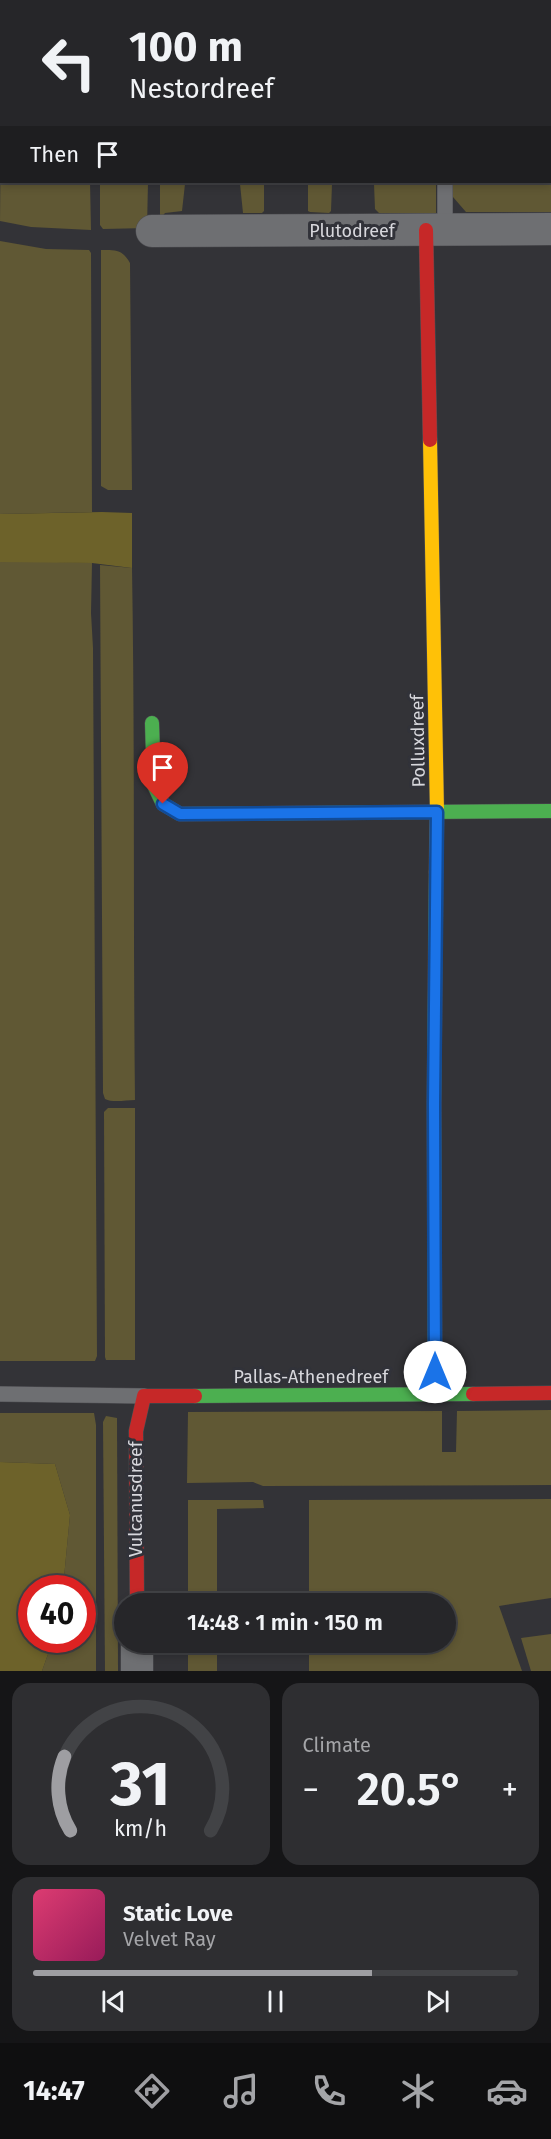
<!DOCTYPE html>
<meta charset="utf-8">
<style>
:root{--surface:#262629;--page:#2e2e31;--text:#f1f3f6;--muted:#a4a5a8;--line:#424346;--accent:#9e9ea2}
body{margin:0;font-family:"Fira Sans",sans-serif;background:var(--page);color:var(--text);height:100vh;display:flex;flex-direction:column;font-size:22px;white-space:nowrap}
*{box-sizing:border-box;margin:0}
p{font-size:20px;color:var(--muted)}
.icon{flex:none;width:33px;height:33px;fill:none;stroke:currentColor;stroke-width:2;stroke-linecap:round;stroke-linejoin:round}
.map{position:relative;height:1671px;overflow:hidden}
.panel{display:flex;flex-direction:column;gap:12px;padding:12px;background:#151517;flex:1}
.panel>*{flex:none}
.banner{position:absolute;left:0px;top:0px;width:552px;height:183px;box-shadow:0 3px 9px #0003,0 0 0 2px var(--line);background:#262629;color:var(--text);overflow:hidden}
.speed{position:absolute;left:18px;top:1575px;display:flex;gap:12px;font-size:30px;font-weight:700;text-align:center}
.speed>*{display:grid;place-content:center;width:78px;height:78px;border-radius:50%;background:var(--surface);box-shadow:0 3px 9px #0003,0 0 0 2px var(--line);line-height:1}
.speed .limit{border:9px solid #d22;background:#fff;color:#111}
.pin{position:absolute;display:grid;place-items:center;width:51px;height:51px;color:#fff;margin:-62px -26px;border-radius:50% 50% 50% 0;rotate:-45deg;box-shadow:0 0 6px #0007}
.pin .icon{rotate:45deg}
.me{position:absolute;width:66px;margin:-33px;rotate:0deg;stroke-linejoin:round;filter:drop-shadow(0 0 4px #0008)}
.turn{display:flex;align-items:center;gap:21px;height:126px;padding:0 30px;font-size:27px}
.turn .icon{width:78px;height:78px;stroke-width:2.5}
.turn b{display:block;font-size:42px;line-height:51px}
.then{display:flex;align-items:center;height:57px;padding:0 30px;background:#0003;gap:12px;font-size:22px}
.big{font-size:45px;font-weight:600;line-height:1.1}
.panel .widget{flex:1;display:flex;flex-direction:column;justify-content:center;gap:9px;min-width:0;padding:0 21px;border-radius:18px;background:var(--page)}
.panel .dial{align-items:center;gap:0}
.dial svg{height:156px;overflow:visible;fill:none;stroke:var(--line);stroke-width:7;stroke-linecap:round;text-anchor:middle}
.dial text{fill:var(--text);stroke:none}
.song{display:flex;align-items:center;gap:18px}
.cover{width:72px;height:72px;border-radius:9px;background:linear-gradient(135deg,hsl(340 70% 55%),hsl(330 70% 35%))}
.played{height:6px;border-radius:3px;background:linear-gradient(90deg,var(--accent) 70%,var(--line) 70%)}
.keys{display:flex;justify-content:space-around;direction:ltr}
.heat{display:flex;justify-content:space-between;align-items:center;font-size:33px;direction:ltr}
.panel .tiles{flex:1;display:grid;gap:12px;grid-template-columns:1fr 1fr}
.widget:last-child{grid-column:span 2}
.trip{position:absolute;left:114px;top:1593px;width:342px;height:60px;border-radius:30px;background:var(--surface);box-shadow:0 3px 9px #0003,0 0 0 2px var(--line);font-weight:600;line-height:60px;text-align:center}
.tab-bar{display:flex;height:96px;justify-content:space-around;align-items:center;background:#0f0f10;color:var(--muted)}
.tab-bar .icon{width:42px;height:42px}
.tab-bar .selected{color:var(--accent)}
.tab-bar b{font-size:27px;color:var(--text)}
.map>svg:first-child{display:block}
</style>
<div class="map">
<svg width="551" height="1671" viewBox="0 0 551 1671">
<rect width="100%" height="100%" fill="#333337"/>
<!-- green -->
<g fill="#605834">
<path d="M 1,109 L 2,182 L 90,182 L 91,230 L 31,227 L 0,221 Z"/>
<path d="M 551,151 L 551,212 L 466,212 L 453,197 L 453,182 L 550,182 Z"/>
<path d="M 100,182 L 148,182 L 147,228 L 103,229 L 100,225 Z"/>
<path d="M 160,182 L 436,182 L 436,213 L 379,213 L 375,209 L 374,184 L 332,184 L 331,211 L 329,213 L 310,212 L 308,211 L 308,184 L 307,183 L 266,184 L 264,185 L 264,211 L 262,213 L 243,213 L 240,184 L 185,184 L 182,211 L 165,213 L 160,219 Z"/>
<path d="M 0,241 L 46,249 L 89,250 L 91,253 L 92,512 L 0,514 Z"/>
<path d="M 101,250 C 116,250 122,249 130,263 L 132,490 L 108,490 L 101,486 Z"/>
<path d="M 21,561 L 92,563 L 91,613 L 93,648 L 97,1356 L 95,1361 L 0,1361 L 0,562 Z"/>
<path d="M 100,565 L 132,568 C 135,745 133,922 135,1100 C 126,1100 113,1103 105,1099 L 103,1093 Z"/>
<path d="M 108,1108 L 135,1108 L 135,1360 L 106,1360 L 105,1357 L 104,1112 Z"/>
<path d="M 551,1410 L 551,1485 L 263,1486 L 253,1482 L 187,1483 L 188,1412 L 442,1411 L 442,1452 L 456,1452 L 457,1411 Z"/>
<path d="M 0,1413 L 94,1413 L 96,1425 L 96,1671 L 42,1671 L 53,1640 L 82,1640 L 82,1588 L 63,1588 L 70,1515 L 55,1464 L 0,1462 Z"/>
<path d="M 106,1416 L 117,1418 L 118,1671 L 105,1671 L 103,1422 Z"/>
<path d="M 551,1499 L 551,1598 L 499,1606 L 522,1671 L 309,1671 L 309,1643 L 446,1642 L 446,1604 L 309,1603 L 309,1500 Z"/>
<path d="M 188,1500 L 263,1500 L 264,1508 L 217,1509 L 217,1603 L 188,1603 Z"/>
<path d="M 551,1634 L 551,1671 L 531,1671 L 521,1638 Z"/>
<rect x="188" y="1643" width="29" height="28"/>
</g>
<!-- forest -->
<g fill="#6d622a">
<path d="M 57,0 L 247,0 L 56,1 Z"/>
<path d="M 102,512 L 132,513 L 132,568 L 92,563 L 0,562 L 0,514 Z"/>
<path d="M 0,1462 L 55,1464 L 70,1515 L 63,1588 L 32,1588 L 32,1640 L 53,1640 L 42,1671 L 0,1671 Z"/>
</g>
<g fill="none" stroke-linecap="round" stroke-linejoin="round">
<!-- lane casing -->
<g stroke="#505054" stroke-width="16">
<g id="lane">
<path d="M 445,230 L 445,182"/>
<path d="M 0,1394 L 144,1396"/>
</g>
</g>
<!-- street casing -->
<g stroke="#505054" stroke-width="33">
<g id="street">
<path d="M 152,231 L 551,229"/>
<path d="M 137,1642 L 137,1671"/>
</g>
</g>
<!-- fast casing -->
<g stroke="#505054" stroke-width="15">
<g id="fast">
<path d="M 152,723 L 154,785 L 163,804 L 180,814 L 551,811"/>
<path d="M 435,1395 L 434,1104 L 436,872"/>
<path d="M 195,1396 L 473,1394"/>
</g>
</g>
<!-- slow casing -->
<g stroke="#505054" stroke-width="15">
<path id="slow" d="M 430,440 L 437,812 L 436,872"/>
</g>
<!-- jam casing -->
<g stroke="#505054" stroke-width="15">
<g id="jam">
<path d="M 426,230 L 430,440"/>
<path d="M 473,1394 L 551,1393"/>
<path d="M 137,1604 L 136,1431 L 144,1396 L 195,1396"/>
</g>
</g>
<!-- lane -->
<use href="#lane" stroke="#6e6f72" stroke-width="15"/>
<!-- street -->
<use href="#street" stroke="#6e6f72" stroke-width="32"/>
<!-- fast -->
<use href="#fast" stroke="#4caf50" stroke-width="14"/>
<!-- slow -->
<use href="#slow" stroke="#ffc107" stroke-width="14"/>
<!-- jam -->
<use href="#jam" stroke="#c62828" stroke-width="14"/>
</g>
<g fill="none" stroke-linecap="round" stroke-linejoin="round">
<!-- route casing -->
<g stroke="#114b97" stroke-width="15">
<path id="route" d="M 163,804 L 180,814 L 437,812 L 434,1104 L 435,1372"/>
</g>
<!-- route -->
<use href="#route" stroke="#1a73e8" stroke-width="10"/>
</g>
<g text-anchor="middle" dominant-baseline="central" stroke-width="6" stroke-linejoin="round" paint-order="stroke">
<!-- street labels -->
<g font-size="18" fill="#d7d7dc" stroke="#313239">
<text x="352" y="231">Plutodreef</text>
<text transform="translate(418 741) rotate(-91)">Polluxdreef</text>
<text x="311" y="1377">Pallas-Athenedreef</text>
<text transform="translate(136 1499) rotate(-90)">Vulcanusdreef</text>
</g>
</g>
</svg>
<div class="speed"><div class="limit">40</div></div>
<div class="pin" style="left:163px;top:804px;background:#d93025"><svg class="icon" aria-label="arrive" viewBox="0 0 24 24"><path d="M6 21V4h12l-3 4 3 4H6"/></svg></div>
<svg class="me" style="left:435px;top:1372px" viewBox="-20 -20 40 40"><circle r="19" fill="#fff"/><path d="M0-13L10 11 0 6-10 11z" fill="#1a73e8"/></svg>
<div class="trip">14:48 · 1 min · 150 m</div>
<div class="banner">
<div class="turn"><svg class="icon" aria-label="left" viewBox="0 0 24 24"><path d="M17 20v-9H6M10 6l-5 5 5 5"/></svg><div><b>100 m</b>Nestordreef</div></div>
<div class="then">Then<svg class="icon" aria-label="arrive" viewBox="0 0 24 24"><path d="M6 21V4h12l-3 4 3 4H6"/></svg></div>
</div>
</div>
<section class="panel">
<div class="tiles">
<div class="widget dial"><svg viewBox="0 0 100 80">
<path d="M14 69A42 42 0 1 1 86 69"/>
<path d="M14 69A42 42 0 0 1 11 31" stroke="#9e9ea2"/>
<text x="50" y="56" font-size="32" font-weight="700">31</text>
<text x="50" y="72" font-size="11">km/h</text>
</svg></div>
<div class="widget"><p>Climate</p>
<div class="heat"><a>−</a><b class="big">20.5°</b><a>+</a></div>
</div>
<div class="widget">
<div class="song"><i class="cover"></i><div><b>Static Love</b><p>Velvet Ray</p></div></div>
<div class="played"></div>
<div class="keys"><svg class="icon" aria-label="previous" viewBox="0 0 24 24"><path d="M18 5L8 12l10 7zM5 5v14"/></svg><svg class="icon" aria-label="pause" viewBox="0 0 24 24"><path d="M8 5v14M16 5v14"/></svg><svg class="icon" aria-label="next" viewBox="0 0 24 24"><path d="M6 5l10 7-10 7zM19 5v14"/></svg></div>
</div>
</div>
</section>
<nav class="tab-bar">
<b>14:47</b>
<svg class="icon selected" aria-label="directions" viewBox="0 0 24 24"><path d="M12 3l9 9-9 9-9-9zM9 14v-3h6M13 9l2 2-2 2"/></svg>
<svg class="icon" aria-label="music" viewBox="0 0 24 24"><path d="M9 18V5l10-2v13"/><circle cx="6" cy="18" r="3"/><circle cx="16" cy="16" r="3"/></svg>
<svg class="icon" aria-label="phone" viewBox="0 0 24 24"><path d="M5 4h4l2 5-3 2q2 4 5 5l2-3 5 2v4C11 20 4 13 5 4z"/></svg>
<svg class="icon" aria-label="climate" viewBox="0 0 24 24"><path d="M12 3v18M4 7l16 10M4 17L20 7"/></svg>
<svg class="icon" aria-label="car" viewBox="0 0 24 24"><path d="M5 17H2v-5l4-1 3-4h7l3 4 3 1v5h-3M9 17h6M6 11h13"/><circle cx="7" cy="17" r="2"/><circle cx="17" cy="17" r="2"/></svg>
</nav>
